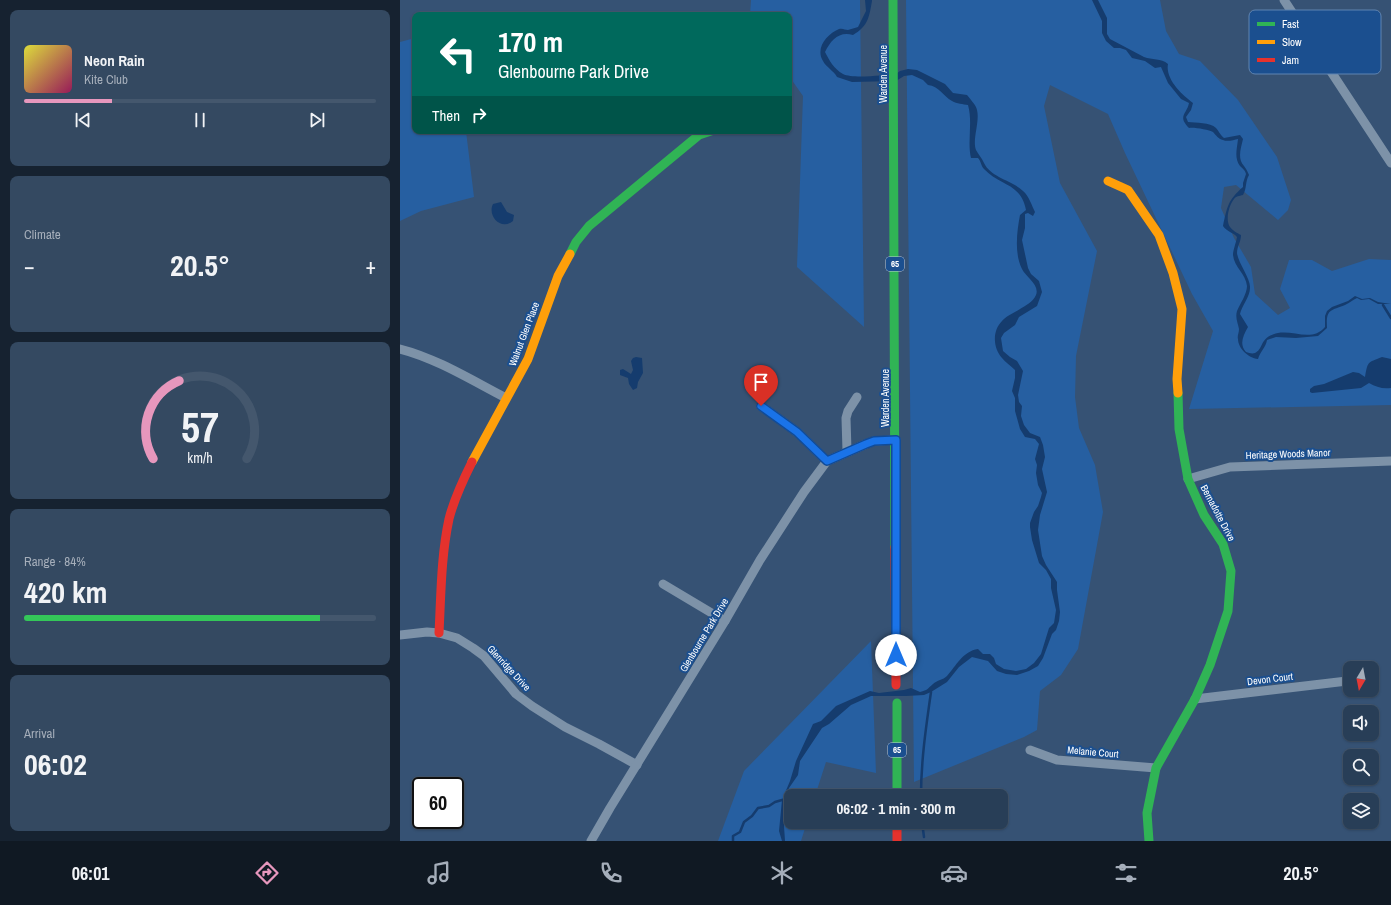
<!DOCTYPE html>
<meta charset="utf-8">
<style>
:root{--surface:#283e57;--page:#344961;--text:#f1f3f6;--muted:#a5aeba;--line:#44576d;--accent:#e797bd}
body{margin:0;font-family:"Archivo Narrow",sans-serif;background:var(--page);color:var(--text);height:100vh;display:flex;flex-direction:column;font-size:15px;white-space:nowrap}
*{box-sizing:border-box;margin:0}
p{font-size:13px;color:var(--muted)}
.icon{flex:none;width:22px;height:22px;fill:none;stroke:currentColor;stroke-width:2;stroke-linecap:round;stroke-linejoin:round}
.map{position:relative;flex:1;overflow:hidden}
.drawer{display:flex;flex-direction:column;gap:10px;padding:10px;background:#162230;width:400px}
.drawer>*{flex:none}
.hud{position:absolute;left:12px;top:12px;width:380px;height:122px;border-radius:8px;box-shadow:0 1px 3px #0004,0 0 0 1px var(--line);background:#00695c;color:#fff;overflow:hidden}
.needle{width:26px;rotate:190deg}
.tools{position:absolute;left:943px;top:661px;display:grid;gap:8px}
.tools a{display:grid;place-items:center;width:36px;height:36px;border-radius:8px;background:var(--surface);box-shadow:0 1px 3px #0004,0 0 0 1px var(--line);font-size:20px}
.speed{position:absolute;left:12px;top:777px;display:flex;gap:8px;font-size:20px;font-weight:700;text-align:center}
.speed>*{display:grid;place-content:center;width:52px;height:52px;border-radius:50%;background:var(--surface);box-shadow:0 1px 3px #0004,0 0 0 1px var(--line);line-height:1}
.speed .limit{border:2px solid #111;border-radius:6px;background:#fff;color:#111}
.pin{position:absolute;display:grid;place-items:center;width:34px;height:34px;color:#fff;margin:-41px -17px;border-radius:50% 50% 50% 0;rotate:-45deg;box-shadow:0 0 4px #0007}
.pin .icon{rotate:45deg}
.me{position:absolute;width:44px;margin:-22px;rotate:0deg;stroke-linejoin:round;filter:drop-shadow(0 0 3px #0008)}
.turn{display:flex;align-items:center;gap:14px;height:84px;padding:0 20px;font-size:18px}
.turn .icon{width:52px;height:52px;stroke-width:2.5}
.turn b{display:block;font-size:28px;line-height:34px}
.then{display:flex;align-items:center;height:38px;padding:0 20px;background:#0003;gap:8px;font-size:15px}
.big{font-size:30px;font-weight:700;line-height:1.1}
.drawer .card{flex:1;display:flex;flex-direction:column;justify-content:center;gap:6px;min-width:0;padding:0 14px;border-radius:8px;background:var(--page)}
.drawer .dial{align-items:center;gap:0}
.dial svg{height:104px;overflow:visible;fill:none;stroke:var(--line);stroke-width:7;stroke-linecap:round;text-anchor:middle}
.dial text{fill:var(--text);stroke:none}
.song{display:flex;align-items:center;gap:12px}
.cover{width:48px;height:48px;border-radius:6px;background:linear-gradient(135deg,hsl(60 70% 55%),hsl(330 70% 35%))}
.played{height:4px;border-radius:2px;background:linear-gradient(90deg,var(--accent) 25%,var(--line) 25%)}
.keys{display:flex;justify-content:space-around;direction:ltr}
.heat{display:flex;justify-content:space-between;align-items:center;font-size:22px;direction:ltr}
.charge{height:6px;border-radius:3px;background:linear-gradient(90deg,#34c759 84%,var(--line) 0)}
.trip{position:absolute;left:384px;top:789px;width:224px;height:40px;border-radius:8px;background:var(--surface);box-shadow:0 1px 3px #0004,0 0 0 1px var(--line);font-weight:700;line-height:40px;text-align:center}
.tabs{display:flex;height:64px;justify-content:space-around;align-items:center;background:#101923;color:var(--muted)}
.tabs .icon{width:28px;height:28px}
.tabs .current{color:var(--accent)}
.tabs b{font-size:18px;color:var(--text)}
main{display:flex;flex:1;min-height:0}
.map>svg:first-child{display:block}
</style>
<main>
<section class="drawer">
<div class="card">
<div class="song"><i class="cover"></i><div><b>Neon Rain</b><p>Kite Club</p></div></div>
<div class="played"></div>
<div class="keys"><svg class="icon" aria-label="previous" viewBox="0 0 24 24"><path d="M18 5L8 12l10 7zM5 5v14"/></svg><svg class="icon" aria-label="pause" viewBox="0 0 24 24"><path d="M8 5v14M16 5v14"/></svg><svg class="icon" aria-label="next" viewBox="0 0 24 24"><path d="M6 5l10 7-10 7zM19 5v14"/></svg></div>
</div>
<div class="card"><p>Climate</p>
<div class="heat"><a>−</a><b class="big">20.5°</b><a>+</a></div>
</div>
<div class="card dial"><svg viewBox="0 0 100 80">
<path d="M14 69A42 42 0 1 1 86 69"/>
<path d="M14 69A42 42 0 0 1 34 9" stroke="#e797bd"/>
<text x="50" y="56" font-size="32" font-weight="700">57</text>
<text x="50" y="72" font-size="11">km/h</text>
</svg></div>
<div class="card"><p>Range · 84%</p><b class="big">420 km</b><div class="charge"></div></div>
<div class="card"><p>Arrival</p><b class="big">06:02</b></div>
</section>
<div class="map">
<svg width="991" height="841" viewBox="0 0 991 841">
<rect width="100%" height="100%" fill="#365274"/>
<!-- green -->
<g fill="#265fa1">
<path d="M 351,0 L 460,0 L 464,327 L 397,267 L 403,96 L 389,76 L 389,15 L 350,15 Z"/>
<path d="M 506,0 L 760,0 L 766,31 L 779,54 L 800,61 L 838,100 L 877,157 L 891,200 L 888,210 L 878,220 L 836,185 L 824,187 L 821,208 L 834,238 L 851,267 L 855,294 L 878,315 L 890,308 L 880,289 L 889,260 L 912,260 L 932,271 L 969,259 L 991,260 L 991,405 L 789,409 L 813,331 L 792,294 L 725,153 L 708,114 L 650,85 L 644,106 L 660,183 L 697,251 L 676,356 L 675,397 L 679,428 L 695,465 L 703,512 L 678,649 L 661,675 L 640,691 L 637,730 L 624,737 L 514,782 Z"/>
<path d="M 15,38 L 15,131 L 66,131 L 74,197 L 21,211 L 0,221 L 0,42 Z"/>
<path d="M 471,641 L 476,773 L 426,762 L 415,796 L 391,796 L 391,822 L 407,822 L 401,841 L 318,841 L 344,771 Z"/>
</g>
<!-- water -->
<g fill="#153c6e">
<path d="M 465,0 L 472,0 L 472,1 C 469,18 468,26 453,35 C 439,31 431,40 425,52 C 429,60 434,69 443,74 C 453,79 484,75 496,74 L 500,71 L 508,69 L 517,70 L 545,84 L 553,93 L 567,95 C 570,99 576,105 577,110 C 580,122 572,140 576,150 C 578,154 582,158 584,163 C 591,178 612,180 623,191 C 629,196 632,206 635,212 L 633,216 L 628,213 L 625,214 L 625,228 L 622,240 L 628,268 L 631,274 L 639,281 L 642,292 L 637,306 L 619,317 L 615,325 L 604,333 L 601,338 L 603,351 L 610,357 L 617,361 L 623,371 L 618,395 L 619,402 L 622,406 L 621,416 L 624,425 L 630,433 L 640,437 L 643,445 L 645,457 L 642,469 L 647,492 L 640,515 L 638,530 L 642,556 L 646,565 L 657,582 L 657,590 L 660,612 L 659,621 L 656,630 L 652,634 L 643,658 L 638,666 L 629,671 L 617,675 L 606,674 L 597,671 L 588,661 L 572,657 L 559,667 L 547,682 L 531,692 L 524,695 L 506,696 L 471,696 L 451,705 L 429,724 L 422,728 L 400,761 L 398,775 L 389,788 L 384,826 L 385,841 L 382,841 L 379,831 L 382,800 L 390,781 L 396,761 L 413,724 L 421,721 L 436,706 L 470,691 L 479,693 L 504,690 L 511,688 L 520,692 C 528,690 527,689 533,684 C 537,680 543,680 547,676 C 556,666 563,651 578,649 L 583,654 L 590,654 L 594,658 L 596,664 L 604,669 L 616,671 L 626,669 L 634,663 L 641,654 L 649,628 L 654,623 L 656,610 L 651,588 L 651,579 L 646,570 L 639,563 L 632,540 L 630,527 L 630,523 L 634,512 L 638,506 L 641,497 L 642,493 L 638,485 L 636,473 L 637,465 L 635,459 L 639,444 L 635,439 L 625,437 L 620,429 L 615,411 L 615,398 L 612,391 L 615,378 L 615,370 C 611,366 605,362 602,358 C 593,348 592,331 602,321 C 606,316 614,313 620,309 C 625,306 633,302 636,295 C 640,285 626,277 622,269 C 614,253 617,231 620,215 L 626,210 C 621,183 600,186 584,169 C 581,166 581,161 578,158 L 571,158 C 567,141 573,123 568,105 C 563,104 557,104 552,101 C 543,96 539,86 528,85 L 523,80 L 512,75 L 504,76 L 496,81 L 452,82 L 437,77 C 434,71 426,67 423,61 C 415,48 427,34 439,29 C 443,28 445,30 448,30 C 451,29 455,28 458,27 L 466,11 Z"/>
<path d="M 692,0 L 698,0 L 707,18 L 707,34 L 710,39 L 744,57 C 752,60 761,58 768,64 C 765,79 782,95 793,103 L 791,110 L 786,117 L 788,122 C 796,123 810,122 816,128 C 819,131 820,135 824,138 L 840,135 L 843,139 C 841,148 837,158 844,166 C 846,169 847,170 849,175 C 845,182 847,188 843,195 C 839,196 836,196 834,199 C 829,205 825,220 830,227 C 832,230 837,233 841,235 C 841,242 837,246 837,253 C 838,263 851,279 850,288 C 850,297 842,305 840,314 L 848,327 C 843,336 839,344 846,352 C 849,353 852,354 855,353 C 864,349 859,337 878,333 C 893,330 913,342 925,327 L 925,316 L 927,311 L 932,307 L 948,301 L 955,296 L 962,299 L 970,298 L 978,302 L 991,304 L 978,304 L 969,299 L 961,300 L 957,298 C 952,300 950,303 945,305 C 930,311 926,309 927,328 L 918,336 L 896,338 L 876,337 L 867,340 C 866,347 860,352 858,359 C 848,358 838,348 838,339 C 837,336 839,333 839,329 C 838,323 835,318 837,311 C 840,304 847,294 847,286 C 846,274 834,267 833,255 C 833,250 836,243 837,237 C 833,232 827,232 823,226 C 827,207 828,200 843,187 L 843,183 L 846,174 C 845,170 843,169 840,166 C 834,158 837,149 838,139 C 834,140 827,142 823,140 C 818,139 816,135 813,132 C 809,130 794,127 789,128 C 777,116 787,114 789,103 L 781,99 L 768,83 L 761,67 L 755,68 L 745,61 L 732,58 L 726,50 L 720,48 L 714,48 L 706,41 L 702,33 L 702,21 Z"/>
<path d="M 101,202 L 107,212 L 114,215 L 113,221 C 101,231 87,216 93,204 Z"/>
<path d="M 236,357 L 242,358 L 243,373 L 238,382 L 237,388 L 233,390 L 229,384 L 228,378 L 220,375 L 220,370 L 223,369 L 231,374 L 233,370 L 231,361 L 233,358 Z"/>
<path d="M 982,357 L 991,359 L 991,388 C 982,389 976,387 969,383 L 961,388 L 912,393 L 910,392 L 910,389 L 914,386 L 924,384 L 953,372 L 959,373 L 965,377 C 968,361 967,363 982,357 Z"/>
</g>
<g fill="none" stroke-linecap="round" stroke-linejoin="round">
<!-- stream -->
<g stroke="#153c6e" stroke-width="2.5">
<path d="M 983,305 L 991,318"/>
<path d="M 521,796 C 521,761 526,727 531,692"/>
<path d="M 522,822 L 524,837"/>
<path d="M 333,841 L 333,836 L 340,832 L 344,822 L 352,816 L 358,808 L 369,806 L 375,802 L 382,800"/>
</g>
<!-- street -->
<g stroke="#7d92a8" stroke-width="9">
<path d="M 884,0 L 991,163"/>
<path d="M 0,349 C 36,358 73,381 106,398"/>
<path d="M 361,406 L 397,432 L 427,461"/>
<path d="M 447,451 L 446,418 L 448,411 L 457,397"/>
<path d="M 788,479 L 830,467 L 991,461"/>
<path d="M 263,584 L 325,621"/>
<path d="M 0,635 L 27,632 L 39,633 L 57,638 L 73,648 L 84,656 L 116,694 L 132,706 L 165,727 L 199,744 L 237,765"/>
<path d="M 795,699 L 947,681"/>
<path d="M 630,750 L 657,760 L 756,768"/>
<path d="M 191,841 L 210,808 L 325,621 L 360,560 L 404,492 L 427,461 L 466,444 L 474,441 L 496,440"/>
</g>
<!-- fast -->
<g stroke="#30b455" stroke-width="9">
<path d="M 493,0 L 495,547"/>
<path d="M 170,254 L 176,242 L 189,226 L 299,135 L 311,131"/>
<path d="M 497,703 L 497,796"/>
<path d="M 749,841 L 747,813 L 756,768 L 795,699 L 810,665 L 828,611 L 831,571 L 823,544 L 804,515 L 788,479 L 779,429 L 778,393"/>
</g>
<!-- slow -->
<g stroke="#ff9f0a" stroke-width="9">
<path d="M 708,181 L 728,190 L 759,235 L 773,273 L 782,309 L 777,379 L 778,393"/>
<path d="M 72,462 L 128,359 L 158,276 L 170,254"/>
</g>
<!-- jam -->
<g stroke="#e5322d" stroke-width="9">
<path d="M 495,547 L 496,685"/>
<path d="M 39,633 C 41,595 41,556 49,519 C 54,499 63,480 72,462"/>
<path d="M 497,822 L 497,841"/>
</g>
</g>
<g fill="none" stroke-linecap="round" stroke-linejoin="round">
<!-- route casing -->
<g stroke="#114b97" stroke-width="10">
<path id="route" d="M 361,406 L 397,432 L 427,461 L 466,444 L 474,441 L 496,440 L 496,655"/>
</g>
<!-- route -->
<use href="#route" stroke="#1a73e8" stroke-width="7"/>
</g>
<g text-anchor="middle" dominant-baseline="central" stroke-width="4" stroke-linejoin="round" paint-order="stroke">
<!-- shield labels -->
<g fill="#1b4f8f" stroke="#bbcadd" stroke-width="1">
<rect x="486" y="257" width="18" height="14" rx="3"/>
<rect x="488" y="743" width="18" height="14" rx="3"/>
</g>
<g font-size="9" font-weight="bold" fill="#fff">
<text x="495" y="264">65</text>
<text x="497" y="750">65</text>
</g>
<!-- street labels -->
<g font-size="10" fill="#fff" stroke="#1b4f8f">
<text transform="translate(483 74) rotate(-90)">Warden Avenue</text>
<text transform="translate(124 334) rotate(-69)">Walnut Glen Place</text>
<text transform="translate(485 398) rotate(-90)">Warden Avenue</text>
<text transform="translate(888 454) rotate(-2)">Heritage Woods Manor</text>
<text transform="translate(818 513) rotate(62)">Bernadotte Drive</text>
<text transform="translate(304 635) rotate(-59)">Glenbourne Park Drive</text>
<text transform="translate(109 668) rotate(47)">Glenridge Drive</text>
<text transform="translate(870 679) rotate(-7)">Devon Court</text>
<text transform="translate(693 752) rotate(5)">Melanie Court</text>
</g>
</g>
<!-- legend -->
<rect x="849" y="10" width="132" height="64" rx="6" fill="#1b4f8f" stroke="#5f84b1" stroke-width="1"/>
<rect x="857" y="22" width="18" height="4" fill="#30b455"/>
<rect x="857" y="40" width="18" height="4" fill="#ff9f0a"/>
<rect x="857" y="58" width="18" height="4" fill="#e5322d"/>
<g font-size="11" fill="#fff">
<text x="882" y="28">Fast</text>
<text x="882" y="46">Slow</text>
<text x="882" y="64">Jam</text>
</g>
</svg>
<div class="tools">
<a><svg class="needle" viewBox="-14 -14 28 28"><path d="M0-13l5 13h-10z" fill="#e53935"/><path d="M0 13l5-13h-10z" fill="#a5aeba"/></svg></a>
<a><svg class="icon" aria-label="sound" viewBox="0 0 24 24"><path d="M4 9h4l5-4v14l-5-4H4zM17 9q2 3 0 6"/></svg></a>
<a><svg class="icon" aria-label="search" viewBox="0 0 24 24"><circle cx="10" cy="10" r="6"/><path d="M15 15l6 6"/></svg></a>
<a><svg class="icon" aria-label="layers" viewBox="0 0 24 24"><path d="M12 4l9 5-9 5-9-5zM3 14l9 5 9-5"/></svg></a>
</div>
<div class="speed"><div class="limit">60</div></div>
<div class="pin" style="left:361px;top:406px;background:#d93025"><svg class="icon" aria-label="arrive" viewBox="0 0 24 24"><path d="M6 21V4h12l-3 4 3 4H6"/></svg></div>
<svg class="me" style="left:496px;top:655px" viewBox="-20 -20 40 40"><circle r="19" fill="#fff"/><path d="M0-13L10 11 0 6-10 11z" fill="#1a73e8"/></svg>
<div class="trip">06:02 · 1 min · 300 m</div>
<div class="hud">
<div class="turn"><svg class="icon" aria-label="left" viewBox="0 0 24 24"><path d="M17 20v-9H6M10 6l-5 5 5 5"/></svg><div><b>170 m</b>Glenbourne Park Drive</div></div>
<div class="then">Then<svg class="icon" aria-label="right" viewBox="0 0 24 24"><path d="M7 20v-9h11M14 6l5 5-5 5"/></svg></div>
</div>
</div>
</main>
<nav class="tabs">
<b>06:01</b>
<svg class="icon current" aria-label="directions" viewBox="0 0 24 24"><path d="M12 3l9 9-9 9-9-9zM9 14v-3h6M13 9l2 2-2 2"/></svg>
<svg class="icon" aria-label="music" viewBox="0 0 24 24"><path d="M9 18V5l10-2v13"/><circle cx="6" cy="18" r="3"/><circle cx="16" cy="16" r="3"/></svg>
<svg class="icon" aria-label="phone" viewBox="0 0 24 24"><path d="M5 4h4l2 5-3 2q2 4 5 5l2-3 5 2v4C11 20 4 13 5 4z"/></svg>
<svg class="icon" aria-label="climate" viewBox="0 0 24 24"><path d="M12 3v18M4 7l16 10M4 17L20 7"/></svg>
<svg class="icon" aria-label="car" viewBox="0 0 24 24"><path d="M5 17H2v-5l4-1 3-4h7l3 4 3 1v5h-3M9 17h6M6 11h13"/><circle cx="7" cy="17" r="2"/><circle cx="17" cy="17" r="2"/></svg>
<svg class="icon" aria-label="filters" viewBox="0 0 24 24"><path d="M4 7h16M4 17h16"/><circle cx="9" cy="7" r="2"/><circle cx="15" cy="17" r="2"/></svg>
<b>20.5°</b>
</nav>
